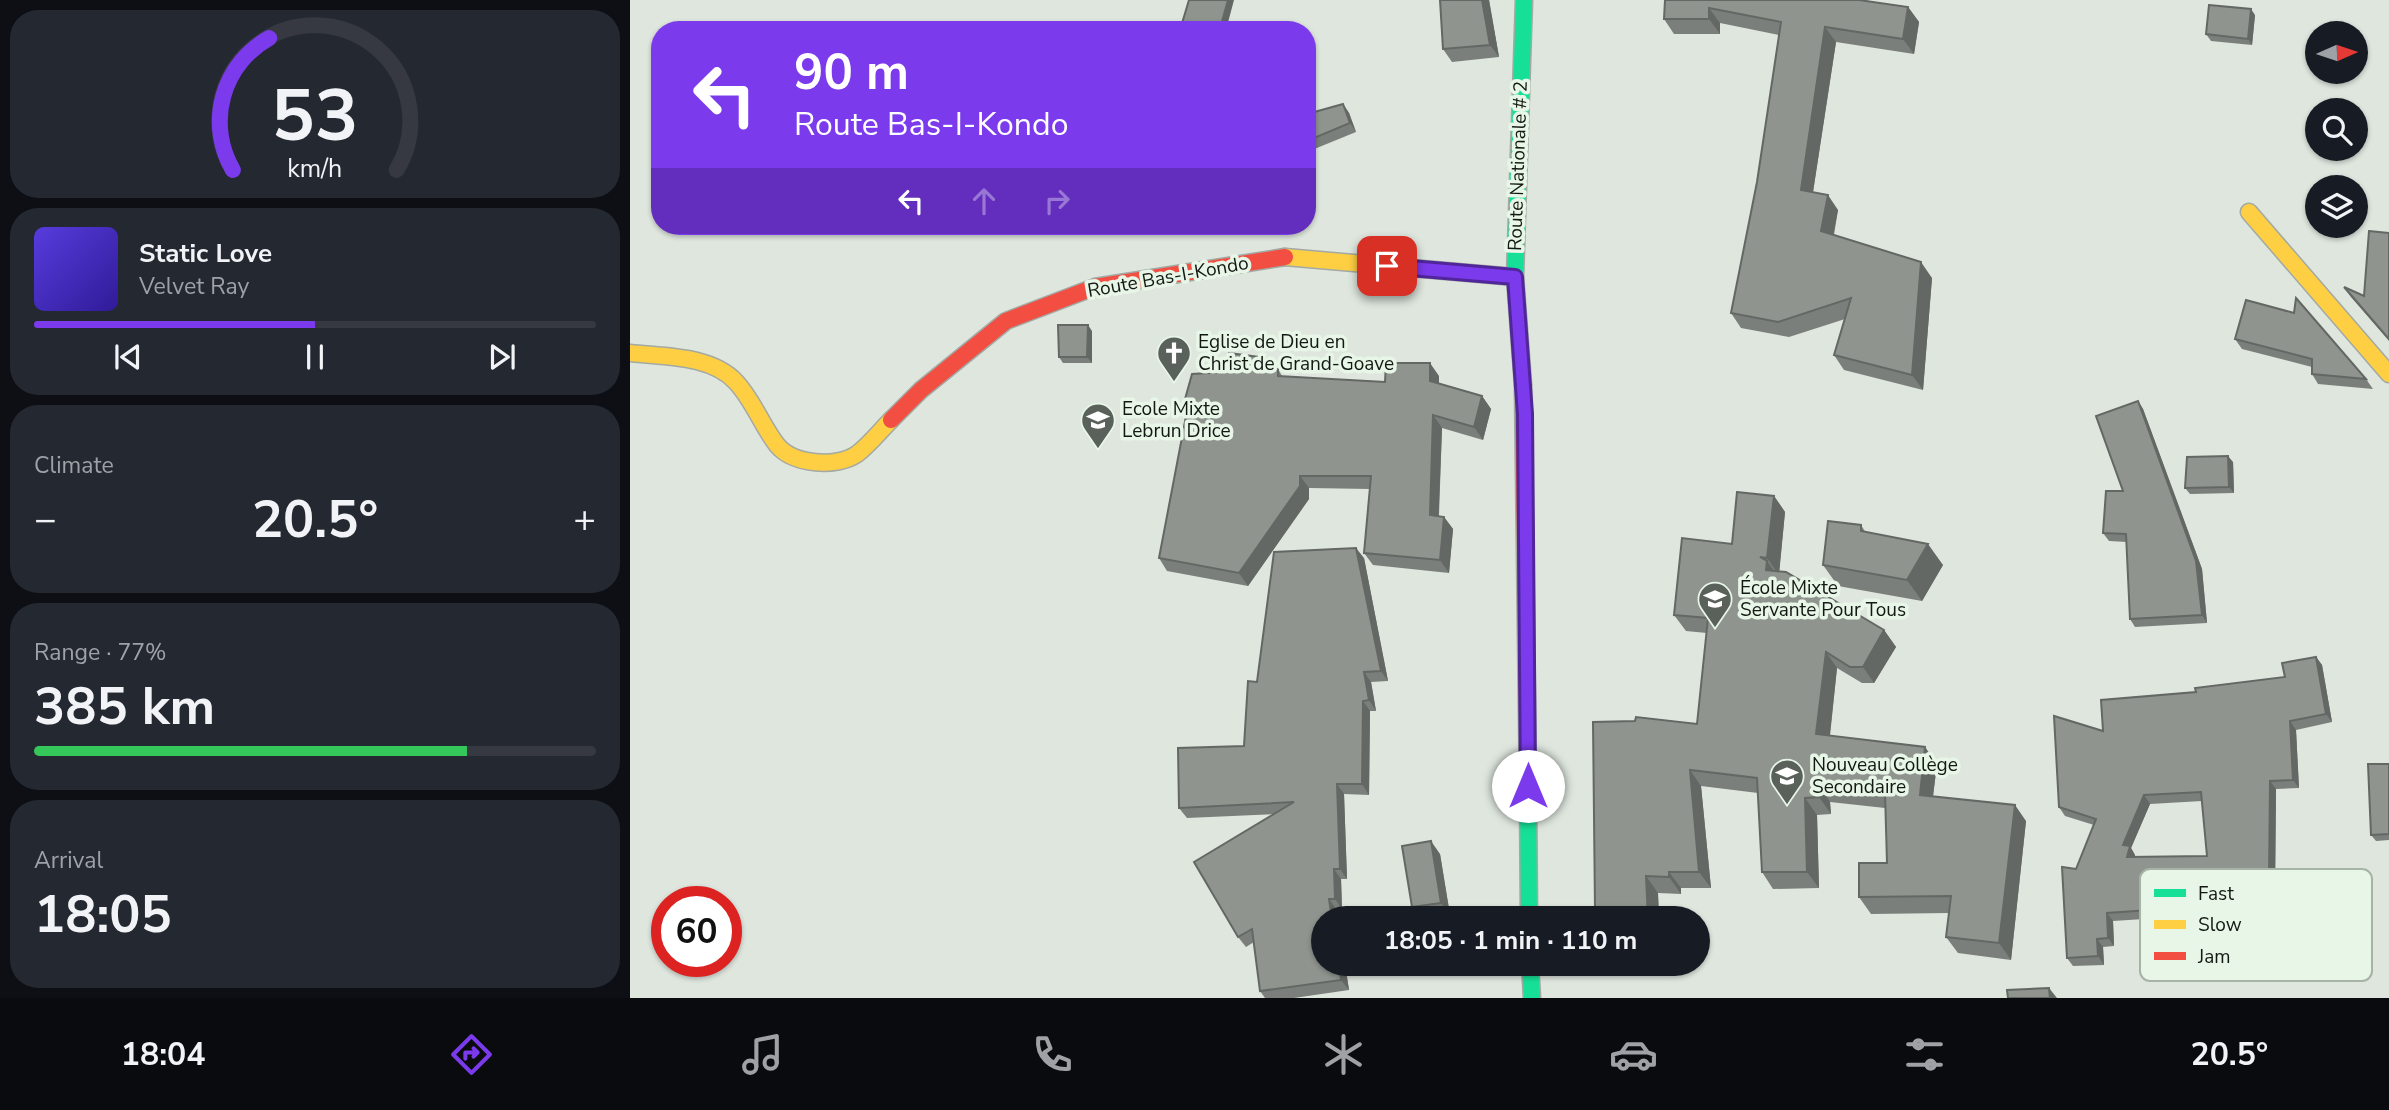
<!DOCTYPE html>
<meta charset="utf-8">
<style>
:root{--surface:#171b24;--page:#242831;--text:#f1f3f6;--muted:#9ea1a6;--line:#363941;--accent:#7c3aed}
body{margin:0;font-family:"Nunito Sans",sans-serif;background:var(--page);color:var(--text);height:100vh;display:flex;flex-direction:column;font-size:26px;white-space:nowrap}
*{box-sizing:border-box;margin:0}
p{font-size:23px;color:var(--muted)}
.icon{flex:none;width:38px;height:38px;fill:none;stroke:currentColor;stroke-width:2;stroke-linecap:round;stroke-linejoin:round}
.map{position:relative;flex:1;overflow:hidden}
.sheet{display:flex;flex-direction:column;gap:10px;padding:10px;background:#0d0f14;width:630px}
.sheet>*{flex:none}
.top-card{position:absolute;left:21px;top:21px;width:665px;height:214px;border-radius:28px;box-shadow:0 2px 5px #0004;background:#7c3aed;color:#fff;overflow:hidden}
.needle{width:46px;rotate:87deg}
.buttons{position:absolute;left:1675px;top:21px;display:grid;gap:14px}
.buttons a{display:grid;place-items:center;width:63px;height:63px;border-radius:50%;background:var(--surface);box-shadow:0 2px 5px #0004;font-size:35px}
.speed{position:absolute;left:21px;top:886px;display:flex;gap:14px;font-size:35px;font-weight:700;text-align:center}
.speed>*{display:grid;place-content:center;width:91px;height:91px;border-radius:50%;background:var(--surface);box-shadow:0 2px 5px #0004;line-height:1}
.speed .limit{border:10px solid #d22;background:#fff;color:#111}
.pin{position:absolute;display:grid;place-items:center;width:60px;height:60px;color:#fff;margin:-30px;border-radius:14px;box-shadow:0 4px 10px #0006}
.me{position:absolute;width:77px;margin:-38px;rotate:0deg;stroke-linejoin:round;filter:drop-shadow(0 0 5px #0008)}
.turn{display:flex;align-items:center;gap:24px;height:147px;padding:0 28px;font-size:32px}
.turn .icon{width:91px;height:91px;stroke-width:2.5}
.turn b{display:block;font-size:49px;line-height:60px}
.lanes{display:flex;align-items:center;height:66px;padding:0 28px;background:#0003;justify-content:center;gap:35px;direction:ltr}
.lanes .off{opacity:.35}
.big{font-size:52px;font-weight:700;line-height:1.1}
.sheet .widget{flex:1;display:flex;flex-direction:column;justify-content:center;gap:10px;min-width:0;padding:0 24px;border-radius:28px;background:var(--page)}
.sheet .dial{align-items:center;gap:0}
.dial svg{height:182px;overflow:visible;fill:none;stroke:var(--line);stroke-width:7;stroke-linecap:round;text-anchor:middle}
.dial text{fill:var(--text);stroke:none}
.song{display:flex;align-items:center;gap:21px}
.cover{width:84px;height:84px;border-radius:10px;background:linear-gradient(135deg,hsl(250 70% 55%),hsl(250 70% 35%))}
.played{height:7px;border-radius:4px;background:linear-gradient(90deg,var(--accent) 50%,var(--line) 50%)}
.keys{display:flex;justify-content:space-around;direction:ltr}
.heat{display:flex;justify-content:space-between;align-items:center;font-size:38px;direction:ltr}
.charge{height:10px;border-radius:5px;background:linear-gradient(90deg,#34c759 77%,var(--line) 0)}
.trip{position:absolute;left:681px;top:906px;width:399px;height:70px;border-radius:35px;background:var(--surface);box-shadow:0 2px 5px #0004;font-weight:700;line-height:70px;text-align:center}
.dock{display:flex;height:112px;justify-content:space-around;align-items:center;background:#090b0e;color:var(--muted)}
.dock .icon{width:49px;height:49px}
.dock .active{color:var(--accent)}
.dock b{font-size:32px;color:var(--text)}
main{display:flex;flex:1;min-height:0}
.map>svg:first-child{display:block}
</style>
<main>
<section class="sheet">
<div class="widget dial"><svg viewBox="0 0 100 80">
<path d="M14 69A42 42 0 1 1 86 69"/>
<path d="M14 69A42 42 0 0 1 30 11" stroke="#7c3aed"/>
<text x="50" y="56" font-size="32" font-weight="700">53</text>
<text x="50" y="72" font-size="11">km/h</text>
</svg></div>
<div class="widget">
<div class="song"><i class="cover"></i><div><b>Static Love</b><p>Velvet Ray</p></div></div>
<div class="played"></div>
<div class="keys"><svg class="icon" aria-label="previous" viewBox="0 0 24 24"><path d="M18 5L8 12l10 7zM5 5v14"/></svg><svg class="icon" aria-label="pause" viewBox="0 0 24 24"><path d="M8 5v14M16 5v14"/></svg><svg class="icon" aria-label="next" viewBox="0 0 24 24"><path d="M6 5l10 7-10 7zM19 5v14"/></svg></div>
</div>
<div class="widget"><p>Climate</p>
<div class="heat"><a>−</a><b class="big">20.5°</b><a>+</a></div>
</div>
<div class="widget"><p>Range · 77%</p><b class="big">385 km</b><div class="charge"></div></div>
<div class="widget"><p>Arrival</p><b class="big">18:05</b></div>
</section>
<div class="map">
<svg width="1759" height="998" viewBox="0 0 1759 998">
<rect width="100%" height="100%" fill="#dee6de"/>
<g fill="none" stroke-linecap="round" stroke-linejoin="round">
<!-- fast casing -->
<g stroke="#a3a9a3" stroke-width="19">
<g id="fast">
<path d="M 893,385 L 885,277 L 894,0"/>
<path d="M 898,794 L 899,919"/>
<path d="M 900,964 L 902,998"/>
</g>
</g>
<!-- slow casing -->
<g stroke="#a3a9a3" stroke-width="19">
<g id="slow">
<path d="M 1619,212 L 1759,374"/>
<path d="M 655,257 L 885,277"/>
<path d="M 0,353 C 34,357 81,355 106,382 C 123,400 132,426 147,445 C 163,465 207,468 227,454 C 239,445 250,431 261,420"/>
</g>
</g>
<!-- jam casing -->
<g stroke="#a3a9a3" stroke-width="19">
<g id="jam">
<path d="M 893,385 L 898,794"/>
<path d="M 261,420 L 291,390 L 376,321 L 465,287 L 655,257"/>
</g>
</g>
<!-- fast -->
<use href="#fast" stroke="#16e098" stroke-width="16"/>
<!-- slow -->
<use href="#slow" stroke="#ffcf43" stroke-width="16"/>
<!-- jam -->
<use href="#jam" stroke="#f24e42" stroke-width="16"/>
</g>
<!-- wall -->
<g fill="#7b7f7b" fill-rule="evenodd">
<path d="M 859,0 L 869,57 L 822,62 L 813,49 Z"/>
<path d="M 1035,0 L 1233,0 L 1278,7 L 1289,22 L 1284,54 L 1206,42 L 1183,192 L 1208,210 L 1204,235 L 1302,278 L 1293,390 L 1214,370 L 1204,355 L 1215,319 L 1159,337 L 1111,328 L 1101,313 L 1127,182 L 1149,35 L 1090,23 L 1090,34 L 1044,34 L 1034,19 Z"/>
<path d="M 1625,15 L 1622,45 L 1581,41 L 1576,34 Z"/>
<path d="M 713,104 L 719,113 L 726,132 L 677,152 L 677,114 Z"/>
<path d="M 1759,233 L 1759,341 L 1721,297 L 1714,287 L 1734,296 Z"/>
<path d="M 1664,313 L 1736,379 L 1743,389 L 1688,384 L 1682,374 L 1682,367 L 1612,349 L 1605,339 Z"/>
<path d="M 462,331 L 462,363 L 433,363 L 429,357 Z"/>
<path d="M 646,369 L 648,369 L 652,376 L 755,382 L 809,376 L 809,383 L 852,396 L 861,409 L 853,440 L 812,428 L 809,516 L 814,517 L 823,529 L 819,573 L 743,565 L 734,553 L 740,489 L 679,488 L 679,499 L 618,586 L 537,571 L 529,558 L 556,415 L 552,410 Z"/>
<path d="M 1508,401 L 1513,409 L 1572,569 L 1577,623 L 1505,627 L 1500,619 L 1497,542 L 1479,541 L 1473,533 L 1493,491 Z"/>
<path d="M 1603,462 L 1604,493 L 1560,494 L 1555,488 Z"/>
<path d="M 1144,496 L 1155,512 L 1149,572 L 1254,630 L 1266,647 L 1244,683 L 1232,683 L 1207,668 L 1200,736 L 1307,764 L 1303,796 L 1396,821 L 1381,960 L 1328,953 L 1316,937 L 1319,913 L 1241,914 L 1229,897 L 1257,863 L 1255,808 L 1200,802 L 1201,814 L 1187,815 L 1189,888 L 1143,889 L 1132,872 L 1128,793 L 1071,786 L 1081,888 L 1051,888 L 1051,894 L 1028,893 L 1029,919 L 949,919 L 965,909 L 1067,724 L 1077,633 L 1056,631 L 1044,615 L 1102,544 Z"/>
<path d="M 1231,525 L 1236,533 L 1313,565 L 1292,601 L 1208,586 L 1193,565 Z"/>
<path d="M 734,558 L 758,681 L 741,682 L 746,711 L 740,711 L 739,795 L 714,794 L 717,879 L 711,879 L 712,909 L 706,909 L 708,919 L 693,919 L 693,964 L 715,964 L 719,990 L 664,998 L 635,998 L 630,991 L 624,942 L 616,947 L 608,937 L 645,814 L 557,818 L 549,808 L 614,746 L 627,682 Z"/>
<path d="M 1686,657 L 1692,665 L 1702,722 L 1666,730 L 1669,788 L 1646,789 L 1645,892 L 1623,881 L 1623,912 L 1611,913 L 1594,973 L 1575,967 L 1572,974 L 1541,966 L 1535,957 L 1545,917 L 1483,921 L 1484,946 L 1473,947 L 1474,965 L 1443,966 L 1437,958 L 1446,869 L 1464,825 L 1435,816 L 1429,807 L 1473,731 L 1566,692 L 1655,677 ZM 1572,801 L 1577,856 L 1505,857 L 1505,855 L 1501,848 L 1520,804 Z"/>
<path d="M 1759,764 L 1759,840 L 1746,841 L 1741,835 Z"/>
<path d="M 810,854 L 820,915 L 790,919 L 782,907 Z"/>
<path d="M 954,964 L 1031,964 L 1032,976 L 961,975 Z"/>
</g>
<!-- shaded-wall -->
<g fill="#646864">
<path d="M 598,0 L 604,0 L 596,30 L 591,25 Z"/>
<path d="M 852,0 L 859,0 L 869,57 L 860,45 Z"/>
<path d="M 1278,7 L 1289,22 L 1284,54 L 1273,39 Z"/>
<path d="M 1079,8 L 1090,23 L 1090,34 L 1079,19 Z"/>
<path d="M 1621,9 L 1625,15 L 1622,45 L 1618,39 Z"/>
<path d="M 1195,27 L 1206,42 L 1181,205 L 1171,190 Z"/>
<path d="M 713,104 L 719,113 L 726,132 L 720,123 Z"/>
<path d="M 1198,195 L 1208,210 L 1201,246 L 1191,231 Z"/>
<path d="M 1291,262 L 1302,278 L 1293,390 L 1282,375 Z"/>
<path d="M 458,325 L 462,331 L 462,363 L 457,357 Z"/>
<path d="M 638,358 L 647,371 L 637,370 Z"/>
<path d="M 800,363 L 809,376 L 809,393 L 800,381 Z"/>
<path d="M 852,396 L 861,409 L 853,440 L 844,427 Z"/>
<path d="M 1508,401 L 1513,409 L 1572,569 L 1577,623 L 1572,615 Z"/>
<path d="M 803,415 L 812,428 L 808,528 L 800,515 Z"/>
<path d="M 1598,456 L 1603,462 L 1604,493 L 1599,487 Z"/>
<path d="M 670,476 L 679,488 L 679,499 L 618,586 L 609,573 Z"/>
<path d="M 1144,496 L 1155,512 L 1149,575 L 1137,558 Z"/>
<path d="M 814,517 L 823,529 L 819,573 L 810,560 Z"/>
<path d="M 1298,544 L 1313,565 L 1292,601 L 1277,580 Z"/>
<path d="M 726,548 L 734,558 L 758,681 L 751,671 Z"/>
<path d="M 1137,561 L 1149,578 L 1136,570 Z"/>
<path d="M 1254,630 L 1266,647 L 1244,683 L 1233,667 Z"/>
<path d="M 1196,652 L 1207,668 L 1198,751 L 1186,734 Z"/>
<path d="M 1686,657 L 1692,665 L 1702,722 L 1696,714 Z"/>
<path d="M 734,672 L 741,682 L 746,711 L 739,700 Z"/>
<path d="M 733,701 L 740,711 L 739,795 L 732,784 Z"/>
<path d="M 1660,721 L 1666,730 L 1669,788 L 1663,780 Z"/>
<path d="M 1295,747 L 1307,764 L 1301,812 L 1290,795 Z"/>
<path d="M 1060,770 L 1071,786 L 1081,888 L 1069,872 Z"/>
<path d="M 1640,781 L 1646,789 L 1645,892 L 1639,883 Z"/>
<path d="M 707,784 L 714,794 L 717,879 L 710,869 Z"/>
<path d="M 1189,785 L 1200,802 L 1201,814 L 1189,797 Z"/>
<path d="M 1514,795 L 1520,804 L 1501,848 L 1505,855 L 1503,865 L 1497,857 L 1493,845 Z"/>
<path d="M 1175,798 L 1187,815 L 1189,888 L 1177,872 Z"/>
<path d="M 1385,805 L 1396,821 L 1381,960 L 1369,943 Z"/>
<path d="M 801,841 L 810,854 L 820,915 L 811,903 Z"/>
<path d="M 704,869 L 711,879 L 712,909 L 705,899 Z"/>
<path d="M 1039,872 L 1051,888 L 1051,894 L 1039,877 Z"/>
<path d="M 1618,873 L 1623,881 L 1623,912 L 1617,904 Z"/>
<path d="M 1016,876 L 1028,893 L 1029,919 L 1018,919 Z"/>
<path d="M 699,899 L 706,909 L 708,919 L 702,919 Z"/>
<path d="M 1605,904 L 1611,913 L 1594,973 L 1588,965 Z"/>
<path d="M 1477,913 L 1483,921 L 1484,946 L 1478,938 Z"/>
<path d="M 1467,939 L 1473,947 L 1474,965 L 1468,956 Z"/>
<path d="M 1569,959 L 1575,967 L 1572,974 L 1566,966 Z"/>
<path d="M 709,964 L 715,964 L 719,990 L 711,980 Z"/>
<path d="M 1024,964 L 1031,964 L 1032,976 Z"/>
<path d="M 1419,988 L 1427,998 L 1420,998 Z"/>
</g>
<!-- building -->
<g fill="#8f948f" stroke="#646864" stroke-width="2" fill-rule="evenodd">
<path d="M 559,0 L 598,0 L 591,25 L 598,27 L 597,30 L 550,30 Z"/>
<path d="M 810,0 L 852,0 L 860,45 L 813,49 Z"/>
<path d="M 1035,0 L 1229,0 L 1278,7 L 1273,39 L 1195,27 L 1171,190 L 1198,195 L 1191,231 L 1291,262 L 1282,375 L 1204,355 L 1221,298 L 1148,322 L 1101,313 L 1127,182 L 1151,22 L 1079,8 L 1079,19 L 1034,19 Z"/>
<path d="M 1579,5 L 1621,9 L 1618,39 L 1576,34 Z"/>
<path d="M 713,104 L 720,123 L 677,141 L 677,114 Z"/>
<path d="M 1739,231 L 1759,233 L 1759,339 L 1714,287 L 1734,296 Z"/>
<path d="M 1666,298 L 1736,379 L 1682,374 L 1682,359 L 1605,339 L 1616,300 L 1664,313 Z"/>
<path d="M 428,325 L 458,325 L 457,357 L 429,357 Z"/>
<path d="M 599,353 L 638,358 L 637,370 L 648,369 L 648,376 L 755,382 L 756,363 L 800,363 L 800,381 L 852,396 L 844,427 L 803,415 L 800,515 L 814,517 L 810,560 L 734,553 L 741,476 L 670,476 L 670,486 L 609,573 L 529,558 L 557,411 L 552,410 L 562,374 L 596,372 Z"/>
<path d="M 1508,401 L 1566,561 L 1572,615 L 1500,619 L 1496,534 L 1473,533 L 1476,491 L 1493,491 L 1466,416 Z"/>
<path d="M 1598,456 L 1599,487 L 1555,488 L 1557,457 Z"/>
<path d="M 1107,492 L 1144,496 L 1137,558 L 1130,557 L 1137,561 L 1136,570 L 1156,572 L 1254,630 L 1233,667 L 1220,667 L 1196,652 L 1186,734 L 1295,747 L 1290,795 L 1385,805 L 1369,943 L 1316,937 L 1321,896 L 1229,897 L 1229,863 L 1257,863 L 1255,793 L 1189,785 L 1189,797 L 1175,798 L 1177,872 L 1132,872 L 1127,778 L 1060,770 L 1069,872 L 1039,872 L 1039,877 L 1016,876 L 1018,919 L 949,919 L 949,909 L 965,909 L 963,722 L 1005,721 L 1006,717 L 1067,724 L 1078,618 L 1044,615 L 1052,538 L 1102,544 Z"/>
<path d="M 1198,521 L 1231,525 L 1231,531 L 1298,544 L 1277,580 L 1193,565 Z"/>
<path d="M 726,548 L 751,671 L 734,672 L 739,700 L 733,701 L 732,784 L 707,784 L 710,869 L 704,869 L 705,899 L 699,899 L 702,919 L 693,919 L 693,964 L 709,964 L 711,980 L 630,991 L 622,929 L 608,937 L 564,862 L 664,802 L 549,808 L 548,748 L 614,746 L 618,681 L 627,682 L 644,552 Z"/>
<path d="M 1686,657 L 1696,714 L 1660,721 L 1663,780 L 1640,781 L 1639,883 L 1618,873 L 1617,904 L 1605,904 L 1588,965 L 1569,959 L 1566,966 L 1535,957 L 1548,908 L 1477,913 L 1478,938 L 1467,939 L 1468,956 L 1437,958 L 1432,867 L 1446,869 L 1466,819 L 1429,807 L 1424,716 L 1473,731 L 1471,700 L 1566,692 L 1565,688 L 1655,677 L 1652,663 ZM 1571,792 L 1577,856 L 1497,857 L 1500,846 L 1493,845 L 1514,795 Z"/>
<path d="M 1738,764 L 1759,764 L 1759,834 L 1741,835 Z"/>
<path d="M 801,841 L 811,903 L 782,907 L 772,846 Z"/>
<path d="M 1419,988 L 1420,998 L 1378,998 L 1377,990 Z"/>
</g>
<g fill="none" stroke-linecap="round" stroke-linejoin="round">
<!-- route casing -->
<g stroke="#51269a" stroke-width="18">
<path id="route" d="M 757,266 L 885,277 L 895,414 L 898,786"/>
</g>
<!-- route -->
<use href="#route" stroke="#7c3aed" stroke-width="12"/>
</g>
<!-- icons -->
<defs>
<g id="church-pin" transform="scale(1.75)"><path d="M0 17L-7.5 6A9.5 9.5 0 1 1 7.5 6Z" fill="#5a605a" stroke="#e8f6e8"/><path d="M-1.2-6h2.4v3.5h3.3v2.4h-3.3V6h-2.4V-.1h-3.3v-2.4h3.3Z" fill="#fff"/></g>
<g id="school-pin" transform="scale(1.75)"><path d="M0 17L-7.5 6A9.5 9.5 0 1 1 7.5 6Z" fill="#5a605a" stroke="#e8f6e8"/><path d="M0-5L7-2L0 1L-7-2ZM-4 1L0 2.5L4 1V4Q0 6-4 4Z" fill="#fff"/></g>
</defs>
<g fill-rule="evenodd">
<use href="#church-pin" x="544" y="353"/>
<use href="#school-pin" x="468" y="420"/>
<use href="#school-pin" x="1085" y="599"/>
<use href="#school-pin" x="1157" y="776"/>
</g>
<g text-anchor="middle" dominant-baseline="central" stroke-width="7" stroke-linejoin="round" paint-order="stroke">
<!-- street labels -->
<g font-size="19" fill="#131813" stroke="#e8f6e8">
<text transform="translate(888 166) rotate(-88)">Route Nationale # 2</text>
<text transform="translate(538 277) rotate(-10)">Route Bas-I-Kondo</text>
</g>
<!-- poi labels -->
<g font-size="19" fill="#131813" stroke="#e8f6e8" text-anchor="start">
<text x="568" y="342">Eglise de Dieu en<tspan x="568" dy="22">Christ de Grand-Goave</tspan></text>
<text x="492" y="409">Ecole Mixte<tspan x="492" dy="22">Lebrun Drice</tspan></text>
<text x="1110" y="588">École Mixte<tspan x="1110" dy="22">Servante Pour Tous</tspan></text>
<text x="1182" y="765">Nouveau Collège<tspan x="1182" dy="22">Secondaire</tspan></text>
</g>
</g>
<!-- legend -->
<rect x="1510" y="869" width="232" height="112" rx="10" fill="#e8f6e8" stroke="#a8b3a8" stroke-width="2"/>
<rect x="1524" y="889" width="32" height="8" fill="#16e098"/>
<rect x="1524" y="920" width="32" height="9" fill="#ffcf43"/>
<rect x="1524" y="952" width="32" height="8" fill="#f24e42"/>
<g font-size="19" fill="#131813">
<text x="1568" y="900">Fast</text>
<text x="1568" y="931">Slow</text>
<text x="1568" y="963">Jam</text>
</g>
</svg>
<div class="buttons">
<a><svg class="needle" viewBox="-14 -14 28 28"><path d="M0-13l5 13h-10z" fill="#e53935"/><path d="M0 13l5-13h-10z" fill="#9ea1a6"/></svg></a>
<a><svg class="icon" aria-label="search" viewBox="0 0 24 24"><circle cx="10" cy="10" r="6"/><path d="M15 15l6 6"/></svg></a>
<a><svg class="icon" aria-label="layers" viewBox="0 0 24 24"><path d="M12 4l9 5-9 5-9-5zM3 14l9 5 9-5"/></svg></a>
</div>
<div class="speed"><div class="limit">60</div></div>
<div class="pin" style="left:757px;top:266px;background:#d93025"><svg class="icon" aria-label="arrive" viewBox="0 0 24 24"><path d="M6 21V4h12l-3 4 3 4H6"/></svg></div>
<svg class="me" style="left:898px;top:786px" viewBox="-20 -20 40 40"><circle r="19" fill="#fff"/><path d="M0-13L10 11 0 6-10 11z" fill="#7c3aed"/></svg>
<div class="trip">18:05 · 1 min · 110 m</div>
<div class="top-card">
<div class="turn"><svg class="icon" aria-label="left" viewBox="0 0 24 24"><path d="M17 20v-9H6M10 6l-5 5 5 5"/></svg><div><b>90 m</b>Route Bas-I-Kondo</div></div>
<div class="lanes"><svg class="icon" aria-label="left" viewBox="0 0 24 24"><path d="M17 20v-9H6M10 6l-5 5 5 5"/></svg><svg class="icon off" aria-label="ahead" viewBox="0 0 24 24"><path d="M12 20V5M6 11l6-6 6 6"/></svg><svg class="icon off" aria-label="right" viewBox="0 0 24 24"><path d="M7 20v-9h11M14 6l5 5-5 5"/></svg></div>
</div>
</div>
</main>
<nav class="dock">
<b>18:04</b>
<svg class="icon active" aria-label="directions" viewBox="0 0 24 24"><path d="M12 3l9 9-9 9-9-9zM9 14v-3h6M13 9l2 2-2 2"/></svg>
<svg class="icon" aria-label="music" viewBox="0 0 24 24"><path d="M9 18V5l10-2v13"/><circle cx="6" cy="18" r="3"/><circle cx="16" cy="16" r="3"/></svg>
<svg class="icon" aria-label="phone" viewBox="0 0 24 24"><path d="M5 4h4l2 5-3 2q2 4 5 5l2-3 5 2v4C11 20 4 13 5 4z"/></svg>
<svg class="icon" aria-label="climate" viewBox="0 0 24 24"><path d="M12 3v18M4 7l16 10M4 17L20 7"/></svg>
<svg class="icon" aria-label="car" viewBox="0 0 24 24"><path d="M5 17H2v-5l4-1 3-4h7l3 4 3 1v5h-3M9 17h6M6 11h13"/><circle cx="7" cy="17" r="2"/><circle cx="17" cy="17" r="2"/></svg>
<svg class="icon" aria-label="filters" viewBox="0 0 24 24"><path d="M4 7h16M4 17h16"/><circle cx="9" cy="7" r="2"/><circle cx="15" cy="17" r="2"/></svg>
<b>20.5°</b>
</nav>
